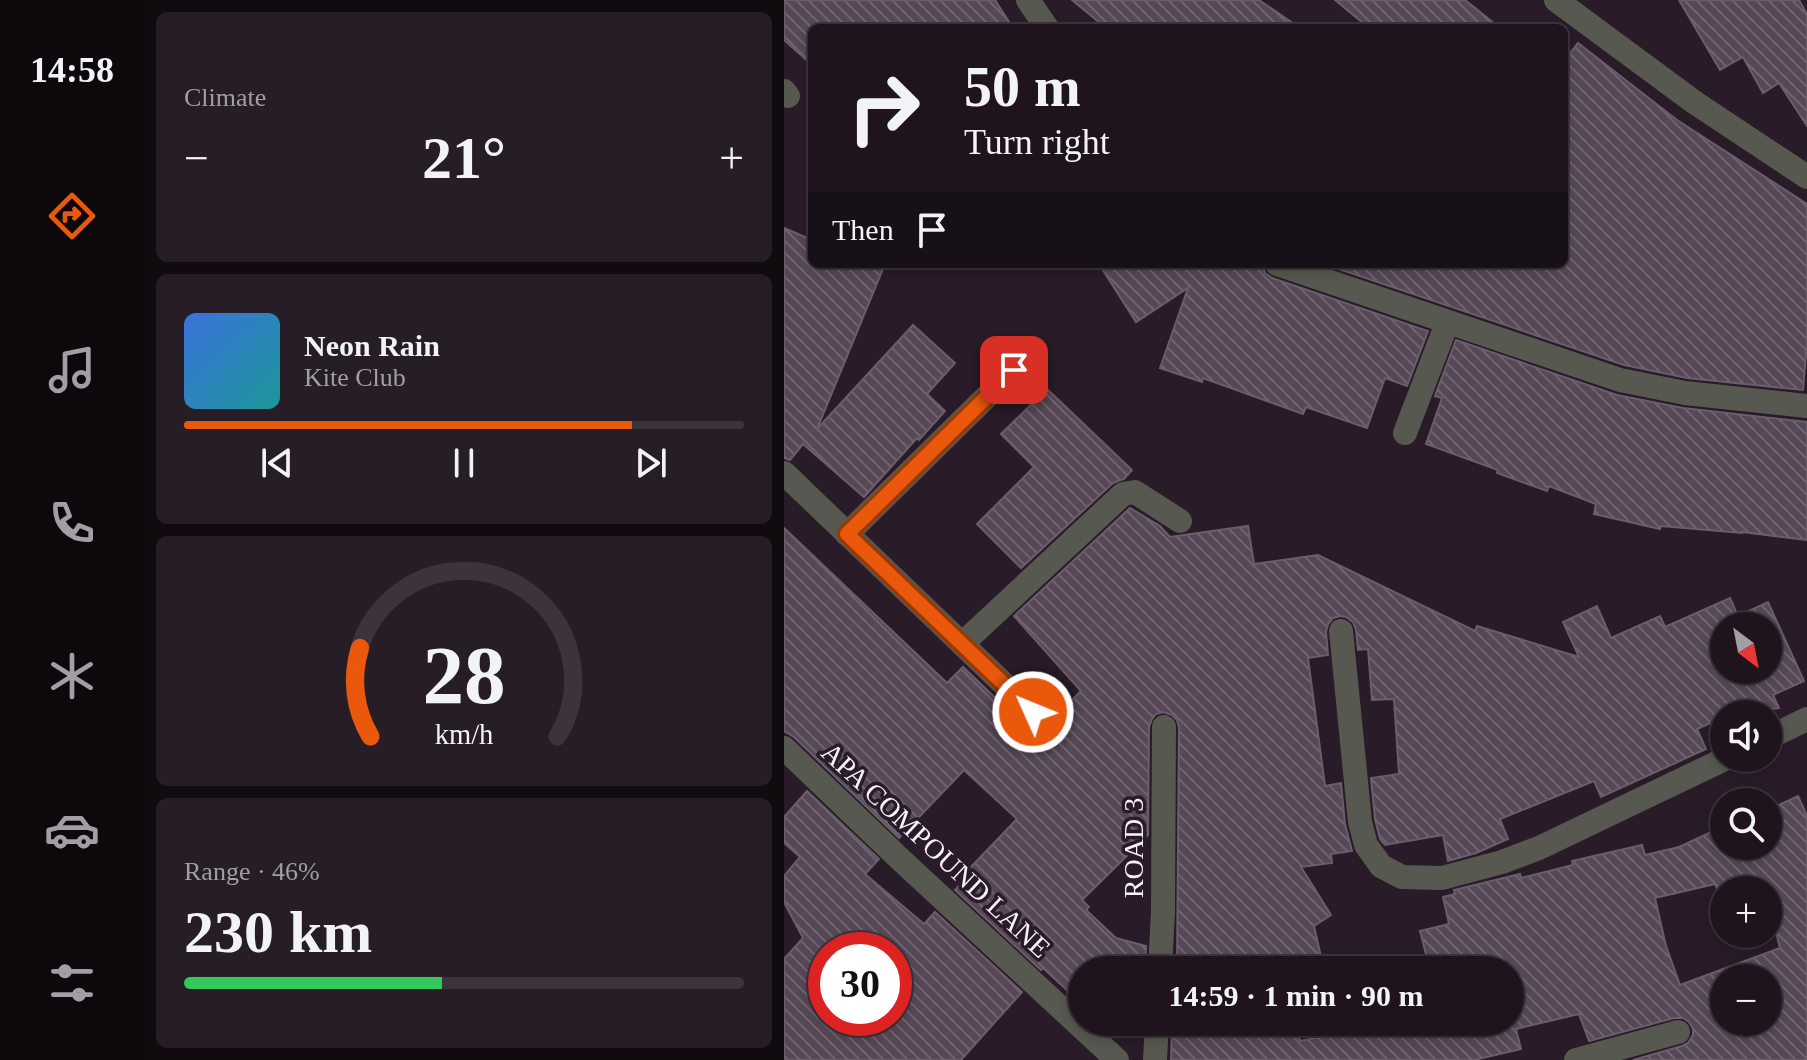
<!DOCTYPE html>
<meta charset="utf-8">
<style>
:root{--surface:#1f141e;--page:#271d27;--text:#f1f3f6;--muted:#a19ea4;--line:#3c333c;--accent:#ea580c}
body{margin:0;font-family:Georgia,serif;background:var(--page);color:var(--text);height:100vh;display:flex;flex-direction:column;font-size:30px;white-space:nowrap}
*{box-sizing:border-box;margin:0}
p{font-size:26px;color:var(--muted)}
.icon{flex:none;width:44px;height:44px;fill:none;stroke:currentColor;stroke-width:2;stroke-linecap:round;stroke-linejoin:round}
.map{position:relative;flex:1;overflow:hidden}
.drawer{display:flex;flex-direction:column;gap:12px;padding:12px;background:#110b10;width:640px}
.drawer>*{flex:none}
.banner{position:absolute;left:24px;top:24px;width:760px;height:244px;border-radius:12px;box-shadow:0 4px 12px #0003,0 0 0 2px var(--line);background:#1f141e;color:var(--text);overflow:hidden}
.needle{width:52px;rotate:148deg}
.fabs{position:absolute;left:926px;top:612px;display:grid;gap:16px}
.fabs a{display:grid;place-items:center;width:72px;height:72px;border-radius:50%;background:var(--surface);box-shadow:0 4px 12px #0003,0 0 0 2px var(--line);font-size:40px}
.speed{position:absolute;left:24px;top:932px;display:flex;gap:16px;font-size:40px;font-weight:700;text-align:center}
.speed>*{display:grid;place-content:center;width:104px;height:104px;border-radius:50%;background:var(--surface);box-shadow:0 4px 12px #0003,0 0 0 2px var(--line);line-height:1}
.speed .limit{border:12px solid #d22;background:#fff;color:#111}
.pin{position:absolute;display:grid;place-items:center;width:68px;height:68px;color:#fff;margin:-34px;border-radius:16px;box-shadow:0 4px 12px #0006}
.me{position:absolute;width:88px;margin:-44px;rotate:314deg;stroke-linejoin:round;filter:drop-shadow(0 0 6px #0008)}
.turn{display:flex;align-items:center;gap:28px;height:168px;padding:0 24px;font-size:36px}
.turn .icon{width:104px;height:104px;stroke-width:2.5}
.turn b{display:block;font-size:56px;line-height:68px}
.then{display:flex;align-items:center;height:76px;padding:0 24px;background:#0003;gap:16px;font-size:30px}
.big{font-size:60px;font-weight:700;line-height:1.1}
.drawer .tile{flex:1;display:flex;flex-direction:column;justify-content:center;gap:12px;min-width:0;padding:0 28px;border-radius:12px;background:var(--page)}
.drawer .dial{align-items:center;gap:0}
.dial svg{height:208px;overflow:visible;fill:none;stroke:var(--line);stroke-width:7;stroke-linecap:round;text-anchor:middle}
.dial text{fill:var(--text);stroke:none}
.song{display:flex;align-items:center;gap:24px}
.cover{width:96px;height:96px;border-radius:12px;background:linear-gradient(135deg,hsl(220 70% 55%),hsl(180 70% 35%))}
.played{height:8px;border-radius:4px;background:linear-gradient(90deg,var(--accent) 80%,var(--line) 80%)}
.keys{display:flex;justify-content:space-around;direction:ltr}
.heat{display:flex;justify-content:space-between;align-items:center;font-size:44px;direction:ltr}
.charge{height:12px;border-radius:6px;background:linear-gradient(90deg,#34c759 46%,var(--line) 0)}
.trip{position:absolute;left:284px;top:956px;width:456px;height:80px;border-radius:40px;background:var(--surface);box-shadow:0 4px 12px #0003,0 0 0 2px var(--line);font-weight:700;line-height:80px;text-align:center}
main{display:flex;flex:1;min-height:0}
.tab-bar{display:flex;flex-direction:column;width:144px;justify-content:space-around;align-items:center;background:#0c080c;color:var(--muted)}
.tab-bar .icon{width:56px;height:56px}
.tab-bar .selected{color:var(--accent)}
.tab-bar b{font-size:36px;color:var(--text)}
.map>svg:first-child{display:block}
</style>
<main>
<nav class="tab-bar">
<b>14:58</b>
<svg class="icon selected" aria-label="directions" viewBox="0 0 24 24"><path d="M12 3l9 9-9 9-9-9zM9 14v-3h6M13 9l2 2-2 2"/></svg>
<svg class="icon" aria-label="music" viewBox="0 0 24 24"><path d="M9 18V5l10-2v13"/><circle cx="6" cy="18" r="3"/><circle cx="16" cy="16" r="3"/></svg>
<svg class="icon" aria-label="phone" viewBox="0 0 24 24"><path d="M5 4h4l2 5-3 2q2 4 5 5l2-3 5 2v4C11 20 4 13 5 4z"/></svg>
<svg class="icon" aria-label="climate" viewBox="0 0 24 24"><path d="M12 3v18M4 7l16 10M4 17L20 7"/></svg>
<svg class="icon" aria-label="car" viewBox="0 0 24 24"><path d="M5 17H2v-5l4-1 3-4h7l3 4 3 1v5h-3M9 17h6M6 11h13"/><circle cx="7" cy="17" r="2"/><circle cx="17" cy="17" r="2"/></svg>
<svg class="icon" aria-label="filters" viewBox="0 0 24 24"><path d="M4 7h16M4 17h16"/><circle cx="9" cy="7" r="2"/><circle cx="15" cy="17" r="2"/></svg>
</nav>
<section class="drawer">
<div class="tile"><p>Climate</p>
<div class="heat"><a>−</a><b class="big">21°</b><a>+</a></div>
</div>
<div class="tile">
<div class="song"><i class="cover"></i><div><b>Neon Rain</b><p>Kite Club</p></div></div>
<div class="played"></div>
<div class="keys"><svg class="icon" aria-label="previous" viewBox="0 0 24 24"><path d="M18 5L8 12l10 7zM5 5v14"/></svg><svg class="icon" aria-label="pause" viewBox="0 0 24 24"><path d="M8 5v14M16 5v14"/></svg><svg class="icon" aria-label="next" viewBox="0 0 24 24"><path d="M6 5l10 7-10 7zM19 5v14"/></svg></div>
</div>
<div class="tile dial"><svg viewBox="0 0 100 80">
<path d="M14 69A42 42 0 1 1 86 69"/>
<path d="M14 69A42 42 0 0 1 10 35" stroke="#ea580c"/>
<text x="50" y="56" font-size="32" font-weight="700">28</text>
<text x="50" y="72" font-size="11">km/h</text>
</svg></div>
<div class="tile"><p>Range · 46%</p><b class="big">230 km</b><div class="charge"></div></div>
</section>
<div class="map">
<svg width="1023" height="1060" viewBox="0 0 1023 1060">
<defs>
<pattern id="building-back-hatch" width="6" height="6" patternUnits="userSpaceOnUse" patternTransform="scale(2)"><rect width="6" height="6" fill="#574857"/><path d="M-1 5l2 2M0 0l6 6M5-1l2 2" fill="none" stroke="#706370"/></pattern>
</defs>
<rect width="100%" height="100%" fill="#291b28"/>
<!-- building -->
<g fill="url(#building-back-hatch)" stroke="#6c5d6d" stroke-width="2" fill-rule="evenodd">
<path d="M 0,0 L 211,0 L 229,28 L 28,28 L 28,65 L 0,40 Z"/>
<path d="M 288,0 L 475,0 L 516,28 L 322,28 Z"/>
<path d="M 551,0 L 681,0 L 716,28 L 585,28 Z"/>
<path d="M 895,0 L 1015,0 L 1023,14 L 1023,126 L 995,83 L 979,93 L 959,57 L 936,70 Z"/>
<path d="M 794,43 L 893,120 L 1023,204 L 1023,342 L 1019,390 L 903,378 L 840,365 L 540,264 L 780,264 L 780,61 Z"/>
<path d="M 0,228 L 28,240 L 28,264 L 101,264 L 33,429 L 129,325 L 171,363 L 143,394 L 161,411 L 135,440 L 133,438 L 80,497 L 19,444 L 6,460 L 0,458 Z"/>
<path d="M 315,264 L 478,264 L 481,273 L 488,278 L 644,331 L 623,386 L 601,378 L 583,428 L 522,407 L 519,414 L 419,378 L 418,382 L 376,368 L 404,288 L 352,322 Z"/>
<path d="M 672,340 L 833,395 L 899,408 L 1023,422 L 1023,540 L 958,532 L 958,533 L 877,526 L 876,529 L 810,514 L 812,504 L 765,486 L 763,491 L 713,473 L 714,470 L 642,444 L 658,398 L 651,396 Z"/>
<path d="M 263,389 L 348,470 L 340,479 L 329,483 L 237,568 L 193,524 L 250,467 L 217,434 Z"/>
<path d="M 346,508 L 376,526 L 386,537 L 464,526 L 470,564 L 534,555 L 691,631 L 693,626 L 795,657 L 779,622 L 813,606 L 827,638 L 876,616 L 881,627 L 946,598 L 954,616 L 984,602 L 1020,681 L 989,695 L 995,708 L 940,714 L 940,717 L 913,729 L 922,749 L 817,797 L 810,781 L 716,819 L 724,839 L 692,853 L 664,861 L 659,835 L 601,845 L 596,839 L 591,819 L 587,778 L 615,774 L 610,699 L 588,700 L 584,649 L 574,650 L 572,630 L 569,622 L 562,617 L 556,616 L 549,618 L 544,624 L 542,632 L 544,655 L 524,658 L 541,786 L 557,783 L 561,824 L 568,851 L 547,854 L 548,863 L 517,867 L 547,915 L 530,926 L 540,970 L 477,970 L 476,966 L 393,967 L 395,727 L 393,720 L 388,715 L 379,712 L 372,714 L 368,719 L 365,727 L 364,835 L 298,900 L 305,907 L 302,910 L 332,938 L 362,946 L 361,970 L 298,970 L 298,1004 L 259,968 L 257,970 L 171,890 L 186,874 L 183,871 L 233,819 L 180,770 L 115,838 L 10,737 L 0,731 L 0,528 L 163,683 L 179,667 L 252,737 L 297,691 L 230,616 ZM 940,626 L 984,626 L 984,670 L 940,670 Z"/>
<path d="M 23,791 L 95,859 L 81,874 L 140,924 L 151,912 L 238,992 L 177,1060 L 0,1060 L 0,959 L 19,938 L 0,902 L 0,876 L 16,857 L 0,843 L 0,817 ZM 42,950 L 110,950 L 110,1018 L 42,1018 Z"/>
<path d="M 1014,796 L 1023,816 L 1023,1060 L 849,1060 L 898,1046 L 904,1043 L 909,1035 L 909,1029 L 905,1022 L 899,1018 L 890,1018 L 805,1041 L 795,1014 L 732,1029 L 737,1049 L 690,1060 L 387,1060 L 388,1022 L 511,1022 L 516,1041 L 576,1029 L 574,1022 L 726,1022 L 726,970 L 696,970 L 694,959 L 646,970 L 636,931 L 665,924 L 659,897 L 671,894 L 670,890 L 695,884 L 736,874 L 737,878 L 789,865 L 788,861 L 858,845 L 861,855 L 895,847 L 940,826 L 940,846 L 984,846 L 984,810 ZM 931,884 L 940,904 L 940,890 L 971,890 L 981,886 L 982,890 L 984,890 L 984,899 L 996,948 L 896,985 L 882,946 L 871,898 ZM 940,978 L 984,978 L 984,1022 L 940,1022 Z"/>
<path d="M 318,1022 L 346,1022 L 328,1031 Z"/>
</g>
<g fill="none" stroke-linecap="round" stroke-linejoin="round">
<!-- minor -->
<g stroke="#57584f" stroke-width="24">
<path d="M 244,0 L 263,28"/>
<path d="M 772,0 L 910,102 L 1023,177"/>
<path d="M 0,91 L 4,96"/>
<path d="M 493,264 L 836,380 L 901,393 L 1023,406"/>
<path d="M 621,433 L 663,323"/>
<path d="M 0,473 L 249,712"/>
<path d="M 63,534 L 250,350"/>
<path d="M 557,631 L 576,822 L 582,845 L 597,866 L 618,877 L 658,878 L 718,862 L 755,848 L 943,758"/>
<path d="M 178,644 L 339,494 L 351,492 L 396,521"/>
<path d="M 984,738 L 1023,719"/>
<path d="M 0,748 L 117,860 L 333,1060"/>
<path d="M 376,970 L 379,911 L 380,727"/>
<path d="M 371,1060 L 373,1022"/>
<path d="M 792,1060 L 894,1032"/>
</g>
</g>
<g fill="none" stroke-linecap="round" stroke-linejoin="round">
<!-- route casing -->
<g stroke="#983908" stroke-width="20">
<path id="route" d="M 230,370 L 63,534 L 249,712"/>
</g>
<!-- route -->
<use href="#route" stroke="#ea580c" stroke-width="14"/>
</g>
<g text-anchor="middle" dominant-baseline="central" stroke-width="7" stroke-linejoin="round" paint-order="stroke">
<!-- street labels -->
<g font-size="28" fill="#faf0f9" stroke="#291b28">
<text transform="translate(349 848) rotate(-90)">ROAD 3</text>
<text transform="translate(152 850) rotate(43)">APA COMPOUND LANE</text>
</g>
</g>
</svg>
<div class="fabs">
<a><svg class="needle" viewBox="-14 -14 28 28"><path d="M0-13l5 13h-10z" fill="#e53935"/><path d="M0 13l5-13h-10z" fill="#a19ea4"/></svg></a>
<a><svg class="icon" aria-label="sound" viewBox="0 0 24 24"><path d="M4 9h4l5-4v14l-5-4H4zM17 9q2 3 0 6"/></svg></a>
<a><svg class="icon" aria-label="search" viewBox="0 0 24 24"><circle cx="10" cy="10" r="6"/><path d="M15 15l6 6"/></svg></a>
<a>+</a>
<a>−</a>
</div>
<div class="speed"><div class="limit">30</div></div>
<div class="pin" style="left:230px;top:370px;background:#d93025"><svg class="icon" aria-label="arrive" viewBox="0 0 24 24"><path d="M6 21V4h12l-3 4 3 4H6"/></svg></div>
<svg class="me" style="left:249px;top:712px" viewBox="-20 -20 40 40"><circle r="17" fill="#ea580c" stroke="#fff" stroke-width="3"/><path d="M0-11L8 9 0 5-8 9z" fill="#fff"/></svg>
<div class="trip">14:59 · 1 min · 90 m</div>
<div class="banner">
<div class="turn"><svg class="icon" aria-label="right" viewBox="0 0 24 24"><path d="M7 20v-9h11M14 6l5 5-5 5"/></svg><div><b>50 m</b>Turn right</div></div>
<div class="then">Then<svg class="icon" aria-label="arrive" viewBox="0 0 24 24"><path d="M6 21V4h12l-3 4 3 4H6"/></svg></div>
</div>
</div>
</main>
